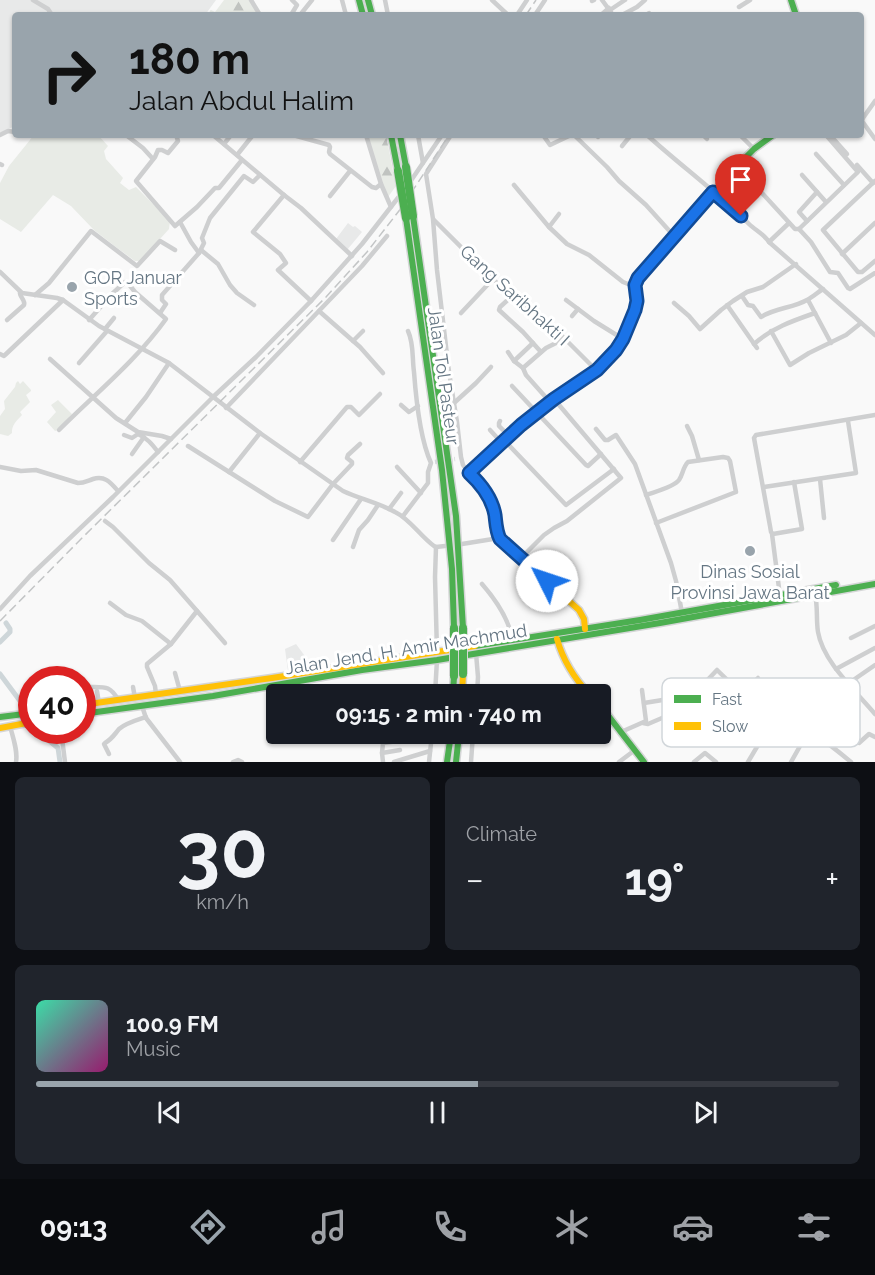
<!DOCTYPE html>
<meta charset="utf-8">
<style>
:root{--surface:#171b24;--page:#20242c;--text:#f1f3f6;--muted:#9ea1a6;--line:#363941;--accent:#99a4ac}
body{margin:0;font-family:Raleway,sans-serif;background:var(--page);color:var(--text);height:100vh;display:flex;flex-direction:column;font-size:22px;white-space:nowrap}
*{box-sizing:border-box;margin:0}
p{font-size:20px;color:var(--muted)}
.icon{flex:none;width:33px;height:33px;fill:none;stroke:currentColor;stroke-width:2;stroke-linecap:round;stroke-linejoin:round}
.map{position:relative;height:762px;overflow:hidden}
.panel{display:flex;flex-direction:column;gap:15px;padding:15px;background:#0d0f14;flex:1}
.panel>*{flex:none}
.guide{position:absolute;left:12px;top:12px;width:852px;height:126px;border-radius:6px;box-shadow:0 2px 4px #0004;background:#99a4ac;color:#111;overflow:hidden}
.speed{position:absolute;left:18px;top:666px;display:flex;gap:12px;font-size:30px;font-weight:700;text-align:center}
.speed>*{display:grid;place-content:center;width:78px;height:78px;border-radius:50%;background:var(--surface);box-shadow:0 2px 4px #0004;line-height:1}
.speed .limit{border:9px solid #d22;background:#fff;color:#111}
.pin{position:absolute;display:grid;place-items:center;width:51px;height:51px;color:#fff;margin:-62px -26px;border-radius:50% 50% 50% 0;rotate:-45deg;box-shadow:0 0 6px #0007}
.pin .icon{rotate:45deg}
.me{position:absolute;width:66px;margin:-33px;rotate:311deg;stroke-linejoin:round;filter:drop-shadow(0 0 4px #0008)}
.turn{display:flex;align-items:center;gap:21px;height:126px;padding:0 18px;font-size:27px}
.turn .icon{width:78px;height:78px;stroke-width:2.5}
.turn b{display:block;font-size:42px;line-height:51px}
.big{font-size:45px;font-weight:700;line-height:1.1}
.panel .widget{flex:1;display:flex;flex-direction:column;justify-content:center;gap:9px;min-width:0;padding:0 21px;border-radius:9px;background:var(--page)}
.panel .dial{align-items:center;gap:0}
.dial b{font-size:78px;line-height:1}
.song{display:flex;align-items:center;gap:18px}
.cover{width:72px;height:72px;border-radius:9px;background:linear-gradient(135deg,hsl(160 70% 55%),hsl(320 70% 35%))}
.played{height:6px;border-radius:3px;background:linear-gradient(90deg,var(--accent) 55%,var(--line) 55%)}
.keys{display:flex;justify-content:space-around;direction:ltr}
.heat{display:flex;justify-content:space-between;align-items:center;font-size:33px;direction:ltr}
.panel .tiles{flex:1;display:grid;gap:15px;grid-template-columns:1fr 1fr}
.widget:last-child{grid-column:span 2}
.trip{position:absolute;left:266px;top:684px;width:345px;height:60px;border-radius:6px;background:var(--surface);box-shadow:0 2px 4px #0004;font-weight:700;line-height:60px;text-align:center}
.dock{display:flex;height:96px;justify-content:space-around;align-items:center;background:#090b0e;color:var(--muted)}
.dock .icon{width:42px;height:42px}
.dock .current{color:var(--accent)}
.dock b{font-size:27px;color:var(--text)}
.map>svg:first-child{display:block}
</style>
<div class="map">
<svg width="875" height="762" viewBox="0 0 875 762">
<defs>
<pattern id="forest-firs" width="22" height="20" patternUnits="userSpaceOnUse" patternTransform="scale(1.5)"><rect width="22" height="20" fill="#e8ebe6"/><path d="M5 1l3.5 6h-7zM16 11l3.5 6h-7z" fill="#c0c3c0"/></pattern>
</defs>
<rect width="100%" height="100%" fill="#f9f9f9"/>
<!-- built -->
<g fill="#e8e9e9">
<path d="M 0,0 L 216,0 L 205,15 L 15,15 L 15,126 L 0,133 Z"/>
<path d="M 348,223 L 353,227 L 355,226 L 362,232 L 347,250 L 336,239 Z"/>
<path d="M 296,644 L 313,667 L 312,670 L 288,671 L 285,649 Z"/>
</g>
<!-- green -->
<g fill="#e8ebe6">
<path d="M 34,135 L 98,135 L 108,146 L 104,151 L 106,159 L 123,178 L 120,183 L 129,190 L 136,187 L 170,221 L 169,229 L 140,261 L 135,261 L 116,247 L 94,230 L 71,206 L 53,195 L 21,232 L 0,219 L 0,183 L 9,166 Z"/>
<path d="M 18,381 L 20,384 L 23,381 L 31,390 L 31,391 L 26,395 L 30,402 L 20,412 L 22,415 C 17,420 11,426 12,433 L 8,436 L 0,434 L 0,416 L 5,409 L 4,401 L 15,387 L 16,383 Z"/>
<path d="M 58,400 L 72,414 L 60,429 L 55,431 L 47,422 L 56,412 L 51,405 Z"/>
</g>
<!-- forest -->
<g fill="url(#forest-firs)">
<path d="M 224,0 L 249,0 L 259,15 L 207,15 L 211,10 L 215,12 Z"/>
<path d="M 368,135 L 386,135 L 396,186 L 388,197 L 380,179 Z"/>
</g>
<g fill="none" stroke-linecap="round" stroke-linejoin="round">
<!-- canal -->
<g stroke="#ced6d9" stroke-width="5">
<path d="M 0,642 L 10,632 L 10,629 L 6,623"/>
<path d="M 0,674 L 26,709 L 29,715"/>
<path d="M 36,730 L 58,748 L 60,762"/>
</g>
<!-- street-tunnel -->
<path stroke="#d4d8dc" stroke-width="4.5" stroke-dasharray="4.5 2" stroke-linecap="butt" d="M 435,462 L 455,459"/>
<!-- fast casing -->
<g stroke="#d5d6d7" stroke-width="9">
<g id="fast">
<path d="M 359,0 L 363,15"/>
<path d="M 368,0 L 372,15"/>
<path d="M 791,0 L 796,15"/>
<path d="M 391,135 L 398,171"/>
<path d="M 400,135 L 406,167"/>
<path d="M 413,216 L 456,516 L 463,628"/>
<path d="M 406,218 L 442,470 L 452,569 L 454,628"/>
<path d="M 546,406 C 587,378 619,362 635,310 C 638,299 633,288 638,278 L 731,172 L 754,149 L 773,135"/>
<path d="M 475,646 L 640,620 L 836,585"/>
<path d="M 453,694 L 454,676"/>
<path d="M 600,705 L 644,762"/>
<path d="M 82,714 L 213,696 L 362,670 L 437,660 L 660,623 L 875,584"/>
<path d="M 0,717 L 32,713"/>
<path d="M 447,762 L 451,734"/>
<path d="M 456,762 L 459,734"/>
</g>
</g>
<!-- slow casing -->
<g stroke="#d5d6d7" stroke-width="9">
<g id="slow">
<path d="M 546,406 L 536,413 L 469,473 L 482,487 L 491,503 L 500,539 L 579,610 L 584,619 L 585,629"/>
<path d="M 557,639 C 563,660 574,678 589,694"/>
<path d="M 462,694 L 463,674"/>
<path d="M 82,705 L 272,678 L 475,646"/>
<path d="M 0,728 L 32,722"/>
</g>
</g>
<!-- street -->
<g stroke="#cecfd0" stroke-width="4.5">
<path d="M 33,0 L 48,9 L 52,15"/>
<path d="M 251,0 L 260,15"/>
<path d="M 342,0 L 346,15"/>
<path d="M 385,0 L 388,15"/>
<path d="M 492,0 L 508,15"/>
<path d="M 602,0 L 613,15"/>
<path d="M 592,1 L 594,0"/>
<path d="M 739,7 L 750,0"/>
<path d="M 610,10 L 625,0"/>
<path d="M 291,15 L 297,5 L 292,0"/>
<path d="M 300,15 L 312,0"/>
<path d="M 517,15 L 527,0"/>
<path d="M 535,15 L 545,0"/>
<path d="M 601,15 L 609,8"/>
<path d="M 622,15 L 637,7 L 645,0"/>
<path d="M 646,15 L 649,13"/>
<path d="M 875,101 L 863,118 L 862,121 L 875,139"/>
<path d="M 0,135 L 8,131 L 15,132"/>
<path d="M 126,135 L 143,148 L 153,159"/>
<path d="M 179,135 L 177,138 L 178,141 L 168,153 L 162,150 L 158,150 L 155,157 L 136,181 L 175,226 L 197,207 L 215,188 L 219,188 L 242,160"/>
<path d="M 213,135 L 284,195 L 301,208 L 352,256"/>
<path d="M 293,135 L 329,145 L 330,147 L 329,152 L 330,154 L 372,187 L 376,188 L 381,184"/>
<path d="M 366,135 L 381,184 L 391,207"/>
<path d="M 418,135 L 423,163"/>
<path d="M 451,135 L 426,174 L 433,219 L 437,270 L 449,372 L 457,422 L 461,457 L 463,465 L 469,473"/>
<path d="M 543,135 L 550,145 L 571,135 L 574,135 L 607,167 L 619,181 L 646,205 L 674,236"/>
<path d="M 647,135 C 680,165 717,192 749,224 C 755,230 764,234 769,242 L 875,335"/>
<path d="M 703,135 L 707,139"/>
<path d="M 740,135 L 754,149"/>
<path d="M 830,135 L 847,154"/>
<path d="M 598,137 L 601,135"/>
<path d="M 224,144 L 231,135"/>
<path d="M 622,146 L 631,135"/>
<path d="M 816,154 L 844,185"/>
<path d="M 237,155 L 253,135"/>
<path d="M 0,164 L 2,165"/>
<path d="M 857,165 L 873,183"/>
<path d="M 802,175 L 826,202"/>
<path d="M 875,181 L 823,230 L 858,272 L 862,272 L 875,261"/>
<path d="M 410,182 L 442,135"/>
<path d="M 514,185 L 549,227 L 567,244 L 589,255 L 623,282 L 628,284 L 635,284"/>
<path d="M 762,193 L 795,229 L 799,229 L 811,242 L 830,272 L 838,273 L 848,288 L 850,289 L 875,273"/>
<path d="M 284,195 L 253,232 L 280,254 L 286,263 L 278,270 L 311,301"/>
<path d="M 330,196 L 350,171"/>
<path d="M 434,220 L 500,286 L 551,329 L 562,336 L 597,371"/>
<path d="M 807,221 L 799,212 L 817,192"/>
<path d="M 180,222 L 191,242 L 199,253"/>
<path d="M 549,227 L 559,214"/>
<path d="M 799,229 L 858,172 L 826,135"/>
<path d="M 769,242 L 789,223"/>
<path d="M 201,250 L 218,264 L 230,285 L 237,293 L 254,305"/>
<path d="M 842,254 L 875,223"/>
<path d="M 0,272 L 22,293 L 57,298 L 63,300 L 99,326 L 169,363 L 260,433 L 343,491 C 360,499 379,503 395,512 C 410,519 420,536 434,546 L 436,547 L 445,546"/>
<path d="M 35,295 L 49,283 L 91,231 L 137,266 L 160,241 L 175,250"/>
<path d="M 512,296 L 500,307 L 499,310 L 523,332 L 541,352"/>
<path d="M 742,296 L 748,305 L 753,306 L 761,317 C 775,308 793,308 807,300 C 813,297 818,292 823,289"/>
<path d="M 566,300 L 594,321 L 623,339"/>
<path d="M 808,300 L 831,343"/>
<path d="M 674,303 L 689,316 L 700,329 L 721,310 L 733,301 L 747,292 L 763,287 L 796,264"/>
<path d="M 727,305 L 757,348"/>
<path d="M 319,311 L 360,347 L 383,373"/>
<path d="M 160,313 L 166,304 L 162,300 L 162,295 L 199,253 L 204,243 L 202,238 L 210,218 L 244,176 L 253,182 L 260,175"/>
<path d="M 461,313 L 493,279"/>
<path d="M 572,316 L 578,309"/>
<path d="M 7,320 L 24,305 C 26,300 19,297 20,292"/>
<path d="M 105,329 L 114,318"/>
<path d="M 771,331 L 790,365 L 809,353 L 846,335 L 861,323"/>
<path d="M 353,341 L 363,331"/>
<path d="M 754,344 C 772,328 792,321 815,313"/>
<path d="M 508,352 L 514,361 L 523,368 L 526,375 L 550,402"/>
<path d="M 0,354 L 4,356 L 5,355 L 63,300"/>
<path d="M 50,359 L 116,418 L 138,432 L 162,436 L 171,439"/>
<path d="M 514,361 L 533,343"/>
<path d="M 79,363 L 107,331"/>
<path d="M 523,368 L 546,348 L 556,343 L 562,336"/>
<path d="M 512,386 L 586,465 L 588,466 L 601,454"/>
<path d="M 454,403 L 476,383 L 491,367"/>
<path d="M 401,405 L 409,412 L 418,406"/>
<path d="M 226,408 L 362,266 L 387,236"/>
<path d="M 500,421 L 499,423 L 499,426 L 509,436"/>
<path d="M 125,423 L 146,397 L 169,363"/>
<path d="M 687,426 L 692,436 L 699,460"/>
<path d="M 596,429 L 605,440 L 608,440 L 616,435 L 635,464 L 671,563 L 676,581 L 682,613"/>
<path d="M 59,430 C 95,394 136,361 166,319 L 135,292 L 127,282 L 125,282 L 112,294 L 89,320"/>
<path d="M 490,430 L 502,443"/>
<path d="M 124,435 L 132,438 L 138,434 C 147,438 152,444 158,452"/>
<path d="M 504,440 L 566,505 L 614,469"/>
<path d="M 188,446 L 275,501 L 308,517 L 333,484 L 352,464 L 352,462 L 347,458 L 348,455 L 360,444"/>
<path d="M 132,454 L 144,437"/>
<path d="M 300,462 L 347,407 L 351,407 L 359,415 L 380,394"/>
<path d="M 0,467 L 21,471 L 36,470 L 78,483 C 84,483 87,481 93,479 C 105,475 111,483 118,491"/>
<path d="M 397,467 L 421,493"/>
<path d="M 229,472 L 260,433"/>
<path d="M 820,479 L 824,518"/>
<path d="M 794,482 L 802,529 L 773,534 L 771,532 L 770,526 L 754,438 L 756,435 L 875,415"/>
<path d="M 764,487 L 856,473 L 848,421"/>
<path d="M 646,495 C 654,492 674,487 679,480 C 683,474 683,467 688,462 L 723,457 L 728,458 L 730,461 L 736,492 L 656,523"/>
<path d="M 389,509 L 401,493"/>
<path d="M 403,516 L 428,483 L 428,472 L 431,463 C 420,439 416,399 414,372 C 412,358 414,344 408,331"/>
<path d="M 105,521 L 113,527 L 149,563 L 170,580 L 225,643"/>
<path d="M 772,534 L 780,596"/>
<path d="M 333,540 L 361,499"/>
<path d="M 462,544 L 493,539 L 500,539"/>
<path d="M 353,547 L 359,530 L 368,520 L 378,505"/>
<path d="M 436,547 L 435,577 L 437,652"/>
<path d="M 521,558 L 544,535 L 554,528 L 567,521 L 621,478 L 554,399"/>
<path d="M 482,584 C 496,600 509,619 513,641"/>
<path d="M 815,594 C 818,607 816,620 818,632 C 823,662 856,691 875,714"/>
<path d="M 110,603 L 126,615 L 142,621 L 171,644"/>
<path d="M 0,609 L 30,576 L 113,497 L 213,397 L 256,357 L 311,301 L 362,244 L 401,194"/>
<path d="M 851,638 L 875,626"/>
<path d="M 476,653 L 478,677 L 477,694"/>
<path d="M 836,669 L 875,648"/>
<path d="M 175,673 L 180,691"/>
<path d="M 849,683 L 875,665"/>
<path d="M 88,687 C 105,687 110,685 119,701"/>
<path d="M 133,687 L 135,698"/>
<path d="M 97,691 L 99,703"/>
<path d="M 156,694 L 155,686 L 147,667 L 147,664 L 171,644 L 197,611"/>
<path d="M 435,694 L 437,660"/>
<path d="M 644,703 L 675,698 L 685,692 L 691,695 L 698,690 L 717,670 L 742,694 L 758,678"/>
<path d="M 142,706 L 146,718 L 180,762"/>
<path d="M 820,711 C 828,719 841,727 847,735 L 859,743 L 869,734 L 875,737"/>
<path d="M 643,723 L 648,724 L 669,715 L 675,719 L 688,719 L 698,712 L 759,744"/>
<path d="M 10,726 C 13,738 18,751 16,762"/>
<path d="M 725,727 L 731,717 L 750,698 L 753,696 L 756,697 C 790,714 821,737 851,762"/>
<path d="M 61,730 L 65,762"/>
<path d="M 621,732 L 646,721 L 642,690"/>
<path d="M 382,753 L 383,743 L 398,741"/>
<path d="M 109,754 L 104,744 L 105,743 C 112,739 114,735 119,729 C 126,723 137,720 146,717"/>
<path d="M 233,762 L 238,760 L 242,762"/>
<path d="M 383,762 L 382,753 L 400,750"/>
<path d="M 394,762 L 430,751"/>
<path d="M 429,762 L 432,734"/>
<path d="M 471,762 L 473,734"/>
<path d="M 619,762 L 635,750"/>
<path d="M 694,762 L 705,753 L 716,762"/>
<path d="M 748,762 L 779,710"/>
<path d="M 791,762 L 826,700 L 845,680"/>
</g>
<!-- fast -->
<use href="#fast" stroke="#4caf50" stroke-width="6"/>
<!-- slow -->
<use href="#slow" stroke="#ffc107" stroke-width="6"/>
<!-- rail -->
<g stroke="#c3c5c6" stroke-width="1.5" stroke-dasharray="9 4.5" stroke-linecap="butt">
<path d="M 526,15 L 536,0"/>
<path d="M 0,621 L 81,539 L 326,297 L 367,252 L 402,207 L 449,135"/>
</g>
<!-- fast-bridge casing -->
<g stroke="#d5d6d6" stroke-width="10" stroke-linecap="butt">
<g id="fast-bridge">
<path d="M 406,167 L 413,216"/>
<path d="M 398,171 L 406,218"/>
<path d="M 454,628 L 454,676"/>
<path d="M 463,628 L 463,674"/>
</g>
</g>
<!-- fast-bridge -->
<use href="#fast-bridge" stroke="#4caf50" stroke-width="8"/>
</g>
<g fill="none" stroke-linecap="round" stroke-linejoin="round">
<!-- route casing -->
<g stroke="#114b97" stroke-width="15">
<path id="route" d="M 547,581 L 500,539 C 496,531 496,523 495,515 C 492,498 481,484 469,473 L 521,425 L 554,399 L 597,370 L 616,350 L 623,339 L 635,310 L 637,301 L 635,285 L 638,278 L 713,192 L 741,216"/>
</g>
<!-- route -->
<use href="#route" stroke="#1a73e8" stroke-width="10"/>
</g>
<!-- markers -->
<g fill="#99a4ac" stroke="#fff" stroke-width="2">
<circle cx="72" cy="287" r="6"/>
<circle cx="750" cy="551" r="6"/>
</g>
<g text-anchor="middle" dominant-baseline="central" stroke-width="6" stroke-linejoin="round" paint-order="stroke">
<!-- poi labels -->
<g font-size="18" fill="#657683" stroke="#fff" text-anchor="start">
<text x="84" y="277">GOR Januar<tspan x="84" dy="21">Sports</tspan></text>
<text x="750" y="571" text-anchor="middle">Dinas Sosial<tspan x="750" dy="21">Provinsi Jawa Barat</tspan></text>
</g>
<!-- street labels -->
<g font-size="18" fill="#657683" stroke="#fff">
<text transform="translate(515 295) rotate(42)">Gang Saribhakti I</text>
<text transform="translate(444 376) rotate(82)">Jalan Tol Pasteur</text>
<text transform="translate(406 649) rotate(-9)">Jalan Jend. H. Amir Machmud</text>
</g>
</g>
<!-- legend -->
<rect x="662" y="678" width="198" height="69" rx="9" fill="#fff" stroke="#d1d6da" stroke-width="1.5"/>
<rect x="674" y="695" width="27" height="8" fill="#4caf50"/>
<rect x="674" y="722" width="27" height="8" fill="#ffc107"/>
<g font-size="16" fill="#657683">
<text x="712" y="705">Fast</text>
<text x="712" y="732">Slow</text>
</g>
</svg>
<div class="speed"><div class="limit">40</div></div>
<div class="pin" style="left:741px;top:216px;background:#d93025"><svg class="icon" aria-label="arrive" viewBox="0 0 24 24"><path d="M6 21V4h12l-3 4 3 4H6"/></svg></div>
<svg class="me" style="left:547px;top:581px" viewBox="-20 -20 40 40"><circle r="19" fill="#fff"/><path d="M0-13L10 11 0 6-10 11z" fill="#1a73e8"/></svg>
<div class="trip">09:15 · 2 min · 740 m</div>
<div class="guide">
<div class="turn"><svg class="icon" aria-label="right" viewBox="0 0 24 24"><path d="M7 20v-9h11M14 6l5 5-5 5"/></svg><div><b>180 m</b>Jalan Abdul Halim</div></div>
</div>
</div>
<section class="panel">
<div class="tiles">
<div class="widget dial"><b>30</b><p>km/h</p></div>
<div class="widget"><p>Climate</p>
<div class="heat"><a>−</a><b class="big">19°</b><a>+</a></div>
</div>
<div class="widget">
<div class="song"><i class="cover"></i><div><b>100.9 FM</b><p>Music</p></div></div>
<div class="played"></div>
<div class="keys"><svg class="icon" aria-label="previous" viewBox="0 0 24 24"><path d="M18 5L8 12l10 7zM5 5v14"/></svg><svg class="icon" aria-label="pause" viewBox="0 0 24 24"><path d="M8 5v14M16 5v14"/></svg><svg class="icon" aria-label="next" viewBox="0 0 24 24"><path d="M6 5l10 7-10 7zM19 5v14"/></svg></div>
</div>
</div>
</section>
<nav class="dock">
<b>09:13</b>
<svg class="icon current" aria-label="directions" viewBox="0 0 24 24"><path d="M12 3l9 9-9 9-9-9zM9 14v-3h6M13 9l2 2-2 2"/></svg>
<svg class="icon" aria-label="music" viewBox="0 0 24 24"><path d="M9 18V5l10-2v13"/><circle cx="6" cy="18" r="3"/><circle cx="16" cy="16" r="3"/></svg>
<svg class="icon" aria-label="phone" viewBox="0 0 24 24"><path d="M5 4h4l2 5-3 2q2 4 5 5l2-3 5 2v4C11 20 4 13 5 4z"/></svg>
<svg class="icon" aria-label="climate" viewBox="0 0 24 24"><path d="M12 3v18M4 7l16 10M4 17L20 7"/></svg>
<svg class="icon" aria-label="car" viewBox="0 0 24 24"><path d="M5 17H2v-5l4-1 3-4h7l3 4 3 1v5h-3M9 17h6M6 11h13"/><circle cx="7" cy="17" r="2"/><circle cx="17" cy="17" r="2"/></svg>
<svg class="icon" aria-label="filters" viewBox="0 0 24 24"><path d="M4 7h16M4 17h16"/><circle cx="9" cy="7" r="2"/><circle cx="15" cy="17" r="2"/></svg>
</nav>
